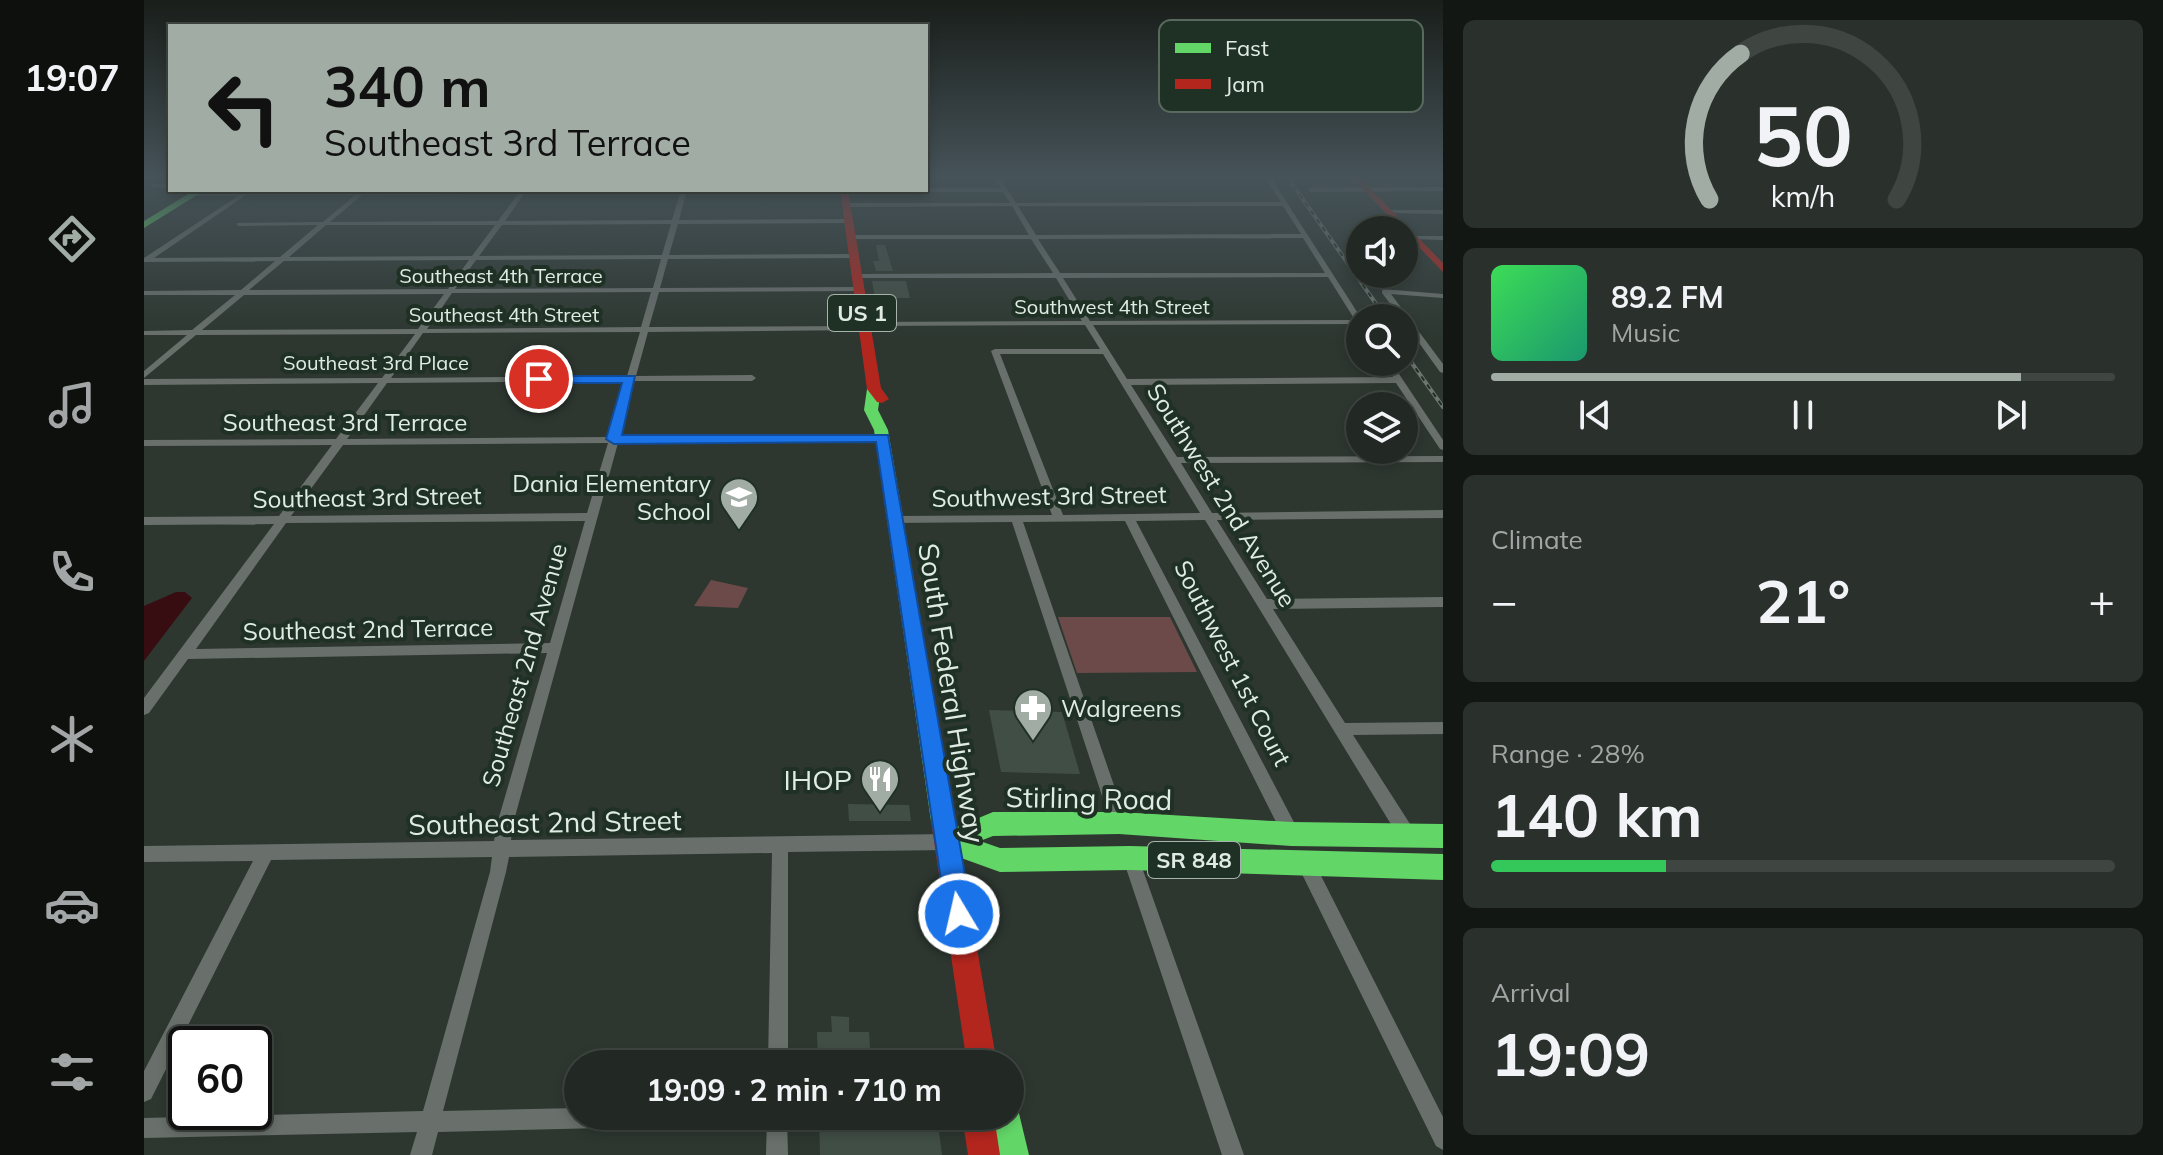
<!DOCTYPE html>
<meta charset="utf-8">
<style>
:root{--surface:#222924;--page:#2a312c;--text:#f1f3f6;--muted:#a2a6a6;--line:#3f4541;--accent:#a1aca5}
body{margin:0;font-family:Mulish,sans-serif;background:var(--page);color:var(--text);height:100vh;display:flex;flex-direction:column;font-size:30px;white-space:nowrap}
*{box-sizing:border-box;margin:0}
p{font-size:26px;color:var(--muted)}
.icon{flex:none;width:44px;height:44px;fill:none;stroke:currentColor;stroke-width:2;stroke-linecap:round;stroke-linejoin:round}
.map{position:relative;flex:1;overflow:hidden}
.drawer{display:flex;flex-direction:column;gap:20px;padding:20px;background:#131714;width:720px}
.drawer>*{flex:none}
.banner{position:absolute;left:24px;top:24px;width:760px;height:168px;border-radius:0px;box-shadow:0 4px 12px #0003,0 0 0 2px var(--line);background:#a1aca5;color:#111;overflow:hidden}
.tools{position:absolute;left:1202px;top:216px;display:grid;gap:16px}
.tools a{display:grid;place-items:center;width:72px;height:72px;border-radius:50%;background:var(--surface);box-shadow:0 4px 12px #0003,0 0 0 2px var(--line);font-size:40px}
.speed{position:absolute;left:24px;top:1026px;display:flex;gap:16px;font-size:40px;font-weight:700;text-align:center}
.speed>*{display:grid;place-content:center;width:104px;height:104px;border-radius:50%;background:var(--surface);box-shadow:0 4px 12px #0003,0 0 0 2px var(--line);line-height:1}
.speed .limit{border:4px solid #111;border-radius:12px;background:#fff;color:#111}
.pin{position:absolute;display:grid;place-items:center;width:68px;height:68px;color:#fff;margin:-34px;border:4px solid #fff;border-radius:50%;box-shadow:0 2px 8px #0007}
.me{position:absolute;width:88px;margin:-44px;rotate:351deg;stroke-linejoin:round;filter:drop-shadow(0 0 6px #0008)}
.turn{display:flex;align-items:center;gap:28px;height:168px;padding:0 24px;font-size:36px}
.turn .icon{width:104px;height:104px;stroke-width:2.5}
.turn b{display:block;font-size:56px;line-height:68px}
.big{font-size:60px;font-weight:700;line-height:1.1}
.drawer .widget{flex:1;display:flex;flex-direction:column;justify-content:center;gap:12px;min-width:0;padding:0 28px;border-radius:12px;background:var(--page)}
.drawer .dial{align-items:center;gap:0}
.dial svg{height:208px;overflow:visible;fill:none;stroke:var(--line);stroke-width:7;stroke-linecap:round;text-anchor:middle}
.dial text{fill:var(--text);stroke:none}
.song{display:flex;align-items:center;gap:24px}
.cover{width:96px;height:96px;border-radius:12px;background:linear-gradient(135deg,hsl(130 70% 55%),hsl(160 70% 35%))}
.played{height:8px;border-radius:4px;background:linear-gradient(90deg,var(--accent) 85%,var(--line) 85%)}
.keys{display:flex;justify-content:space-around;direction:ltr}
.heat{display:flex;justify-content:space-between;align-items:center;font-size:44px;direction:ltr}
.charge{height:12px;border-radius:6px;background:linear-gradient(90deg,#34c759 28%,var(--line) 0)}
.trip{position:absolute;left:420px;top:1050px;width:460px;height:80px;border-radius:40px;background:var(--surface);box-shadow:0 4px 12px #0003,0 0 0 2px var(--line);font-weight:700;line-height:80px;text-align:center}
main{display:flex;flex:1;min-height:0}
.dock{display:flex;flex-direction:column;width:144px;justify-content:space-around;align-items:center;background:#0e100e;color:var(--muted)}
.dock .icon{width:56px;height:56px}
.dock .current{color:var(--accent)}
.dock b{font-size:36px;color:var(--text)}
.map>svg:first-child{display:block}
</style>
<main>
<nav class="dock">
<b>19:07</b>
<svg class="icon current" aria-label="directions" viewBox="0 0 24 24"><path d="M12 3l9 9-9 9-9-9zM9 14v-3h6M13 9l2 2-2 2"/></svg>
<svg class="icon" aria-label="music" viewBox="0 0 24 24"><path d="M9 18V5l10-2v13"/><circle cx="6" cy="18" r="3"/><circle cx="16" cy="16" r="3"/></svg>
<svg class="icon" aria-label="phone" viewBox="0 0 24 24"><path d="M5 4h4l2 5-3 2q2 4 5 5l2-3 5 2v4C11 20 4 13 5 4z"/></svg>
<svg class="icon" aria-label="climate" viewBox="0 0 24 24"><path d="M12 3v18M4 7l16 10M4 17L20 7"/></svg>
<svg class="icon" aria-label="car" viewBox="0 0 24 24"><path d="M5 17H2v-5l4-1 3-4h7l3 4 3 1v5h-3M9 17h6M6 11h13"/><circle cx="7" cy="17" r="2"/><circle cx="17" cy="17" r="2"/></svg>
<svg class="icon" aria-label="filters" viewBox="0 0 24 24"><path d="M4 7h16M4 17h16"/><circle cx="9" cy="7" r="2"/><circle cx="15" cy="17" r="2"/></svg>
</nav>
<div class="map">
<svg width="1299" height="1155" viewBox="0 0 1299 1155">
<rect width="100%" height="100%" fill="#2d3730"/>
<!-- green -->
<g fill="#6c4a49">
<path d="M 567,580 L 604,588 L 594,608 L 550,606 Z"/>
<path d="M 914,617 L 1026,617 L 1053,672 L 933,673 Z"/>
</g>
<!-- water -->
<path fill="#380d11" d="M 32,592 L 41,592 L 48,598 L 0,661 L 0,606 Z"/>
<!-- building -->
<g fill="#414e46">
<path d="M 732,245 L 741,245 L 749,271 L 732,271 L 729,261 L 735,261 Z"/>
<path d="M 728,281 L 762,281 L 766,298 L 731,298 Z"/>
<path d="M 845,710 L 918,712 L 936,774 L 857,772 Z"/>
<path d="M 704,804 L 765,805 L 767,821 L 705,821 Z"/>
<path d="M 687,1016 L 705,1017 L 705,1032 L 725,1032 L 727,1064 L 674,1064 L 673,1032 L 688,1032 Z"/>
<path d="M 675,1116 L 793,1116 L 798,1155 L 676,1155 Z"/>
</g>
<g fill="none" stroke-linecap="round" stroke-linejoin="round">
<!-- street -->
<g fill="#69706c" fill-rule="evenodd">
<path d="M 850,178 L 856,178 L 872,203 L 1137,202 L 1121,178 L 1127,178 L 1217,318 L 1216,324 L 949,325 L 983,379 L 1249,377 L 1239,362 L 1247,362 L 1299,440 L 1299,450 L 1296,449 L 1252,383 L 987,385 L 1033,457 L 1299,456 L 1299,462 L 1037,463 L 1068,513 L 1299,510 L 1299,518 L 1073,520 L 1123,599 L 1299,597 L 1299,607 L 1129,609 L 1201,723 L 1299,722 L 1299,734 L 1209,735 L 1268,827 L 1270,833 L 1268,839 L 1262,841 L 1256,839 L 1061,520 L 992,521 L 1153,828 L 1155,834 L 1153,840 L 1147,842 L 1141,840 L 981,521 L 879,522 L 983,823 L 981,828 L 975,831 L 969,828 L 967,823 L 868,522 L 748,523 L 746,520 L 748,517 L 752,516 L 908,515 L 847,351 L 851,349 L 956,349 L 941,325 L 724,326 L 724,330 L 721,330 L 504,332 L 492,376 L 608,375 L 612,378 L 608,381 L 490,381 L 475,437 L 738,435 L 743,438 L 738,441 L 474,443 L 369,824 L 367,840 L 804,834 L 810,836 L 812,842 L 810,848 L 804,850 L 644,852 L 644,1064 L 624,1064 L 628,853 L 365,857 L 362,872 L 299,1111 L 434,1108 L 434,1116 L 551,1116 L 548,1123 L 541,1126 L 294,1132 L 288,1155 L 266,1155 L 273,1132 L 0,1138 L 0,1118 L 279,1111 L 346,872 L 348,857 L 127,860 L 7,1099 L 0,1102 L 0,1071 L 109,861 L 0,862 L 0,846 L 350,841 L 353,824 L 403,653 L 44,659 L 5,713 L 0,715 L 0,698 L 130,524 L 0,525 L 0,517 L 135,516 L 188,445 L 0,446 L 0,440 L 192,439 L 234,383 L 0,385 L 0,379 L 238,378 L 271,334 L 52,335 L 0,378 L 0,371 L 43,335 L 0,335 L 0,331 L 48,330 L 91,295 L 0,295 L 0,291 L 97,290 L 131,261 L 0,262 L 0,258 L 94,196 L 50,196 L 48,193 L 218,190 L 702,190 L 700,193 L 542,193 L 535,220 L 703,219 L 706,221 L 703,223 L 534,224 L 525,255 L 709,254 L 712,256 L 709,258 L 524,259 L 516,288 L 714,287 L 717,287 L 717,291 L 515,292 L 505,327 L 717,326 L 717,322 L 720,322 L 938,321 L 912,278 L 712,278 L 708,276 L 712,274 L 909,273 L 887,239 L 706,239 L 703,237 L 706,235 L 885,235 L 868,206 L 701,207 L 698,205 L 701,203 L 866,203 L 859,192 L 782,192 L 779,190 L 782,188 L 857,188 ZM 536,193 L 528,220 L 361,221 L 380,194 ZM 374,194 L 354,221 L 186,222 L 218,195 ZM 102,195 L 211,195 L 179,222 L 93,223 L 93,225 L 95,226 L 174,225 L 136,257 L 10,258 ZM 874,206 L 1139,206 L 1157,234 L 892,235 ZM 527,224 L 518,255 L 335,256 L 358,225 ZM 182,225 L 351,225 L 328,256 L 145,257 ZM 1159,238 L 1181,273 L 916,273 L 894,239 ZM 517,259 L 509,288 L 311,289 L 332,260 ZM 325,260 L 304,289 L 105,290 L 140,261 ZM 1184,277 L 1211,320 L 946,321 L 919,278 ZM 507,292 L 497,327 L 283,329 L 308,293 ZM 300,294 L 274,329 L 58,330 L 100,295 ZM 496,332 L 483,376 L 247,378 L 279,333 ZM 856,354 L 959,354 L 1056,513 L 919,515 ZM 482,381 L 465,437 L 203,439 L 243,383 ZM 464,443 L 443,513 L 147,516 L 199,445 ZM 441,521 L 406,643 L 52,649 L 142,523 Z"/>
<path d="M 9,184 L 26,184 L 26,188 L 7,187 Z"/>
<path d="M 1299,187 L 1299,191 L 1167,192 L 1164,190 L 1167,188 Z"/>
<path d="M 1247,210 L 1299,210 L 1299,214 L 1245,213 Z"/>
<path d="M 1271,236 L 1299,236 L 1299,240 L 1269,239 L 1268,238 Z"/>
<path d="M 1238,289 L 1299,294 L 1299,298 L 1247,294 L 1299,364 L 1299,373 L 1296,372 L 1260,322 L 1260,318 L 1257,318 L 1238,293 Z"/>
<path d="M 987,851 L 993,853 L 995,859 L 1100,1155 L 1078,1155 L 979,859 L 981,853 Z"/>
<path d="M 1162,856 L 1168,858 L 1299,1117 L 1299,1150 L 1292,1146 L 1156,870 L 1154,864 L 1156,858 Z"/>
<path d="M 623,1116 L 643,1116 L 644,1155 L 622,1155 Z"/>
</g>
<!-- fast -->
<g fill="#63d668" fill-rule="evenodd">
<path d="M 51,190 L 61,190 L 0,228 L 0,221 Z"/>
<path d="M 730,385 L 737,389 L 734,410 L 744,430 L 811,821 L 808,829 L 849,812 L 975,812 L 1147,822 L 1299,824 L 1299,848 L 1147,846 L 975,834 L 849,836 L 836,841 L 856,848 L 986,846 L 1299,854 L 1299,880 L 986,870 L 856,872 L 795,850 L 792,842 L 799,832 L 791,829 L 787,821 L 730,430 L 720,410 L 723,389 Z"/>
<path d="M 866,1102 L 873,1105 L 885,1155 L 853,1155 L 846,1116 L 866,1116 Z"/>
</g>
<!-- jam -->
<g fill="#b3261e" fill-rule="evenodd">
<path d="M 1208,178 L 1216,178 L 1299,263 L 1299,272 Z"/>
<path d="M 696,190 L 704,190 L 737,388 L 745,399 L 738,403 L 733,402 L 723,389 Z"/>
<path d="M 799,810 L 807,813 L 811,821 L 853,1064 L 823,1064 L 787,821 L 791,813 Z"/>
<path d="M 818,1116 L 850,1116 L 856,1155 L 824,1155 Z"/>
</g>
<!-- rail casing -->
<g stroke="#6e7470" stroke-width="4">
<g id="rail">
<path d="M 1144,178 L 1242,318"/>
<path d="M 1260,352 L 1299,407"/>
</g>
</g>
<!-- rail -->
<use href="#rail" stroke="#1f3125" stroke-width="2" stroke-dasharray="5" stroke-linecap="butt"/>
</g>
<!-- sky -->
<linearGradient id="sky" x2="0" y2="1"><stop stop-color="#191e1a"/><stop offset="0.52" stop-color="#465359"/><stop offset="1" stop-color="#465359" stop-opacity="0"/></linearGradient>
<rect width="1299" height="340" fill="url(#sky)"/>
<!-- route -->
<path fill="#1a73e8" stroke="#114b97" stroke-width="2" d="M 390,376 L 491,376 L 478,435 L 744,435 L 828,914 L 824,923 L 815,927 L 806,923 L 802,914 L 732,442 L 470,444 L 462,439 L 478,383 L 395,383 L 390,382 Z"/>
<!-- icons -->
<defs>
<g id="school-pin" transform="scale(2)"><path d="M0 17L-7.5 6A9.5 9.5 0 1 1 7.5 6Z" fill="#a1aca5" stroke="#1f3125"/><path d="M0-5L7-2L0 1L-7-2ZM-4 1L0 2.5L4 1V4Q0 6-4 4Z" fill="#fff"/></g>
<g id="pharmacy-pin" transform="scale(2)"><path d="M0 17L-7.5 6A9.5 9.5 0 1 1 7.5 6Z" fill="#a1aca5" stroke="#1f3125"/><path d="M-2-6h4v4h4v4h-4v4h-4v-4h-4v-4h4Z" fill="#fff"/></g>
<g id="restaurant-pin" transform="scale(2)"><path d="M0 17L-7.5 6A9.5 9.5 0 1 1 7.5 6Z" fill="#a1aca5" stroke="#1f3125"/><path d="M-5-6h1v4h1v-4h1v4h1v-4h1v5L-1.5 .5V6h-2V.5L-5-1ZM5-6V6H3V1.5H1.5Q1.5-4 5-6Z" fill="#fff"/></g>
</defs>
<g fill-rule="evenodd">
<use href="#school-pin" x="595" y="497"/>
<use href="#pharmacy-pin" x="889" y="708"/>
<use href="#restaurant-pin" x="736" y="779"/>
</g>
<g text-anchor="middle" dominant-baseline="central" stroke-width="8" stroke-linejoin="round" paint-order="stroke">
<!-- far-street labels -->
<g font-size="20" fill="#e0ebe4" stroke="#1f3125">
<text x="357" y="275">Southeast 4th Terrace</text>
<text x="968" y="306">Southwest 4th Street</text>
<text x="360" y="314">Southeast 4th Street</text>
<text x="232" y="362">Southeast 3rd Place</text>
</g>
<!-- shield labels -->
<g fill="#1f3125" stroke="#a6b3ab" stroke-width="2">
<rect x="684" y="295" width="68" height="36" rx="6"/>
<rect x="1004" y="842" width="92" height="36" rx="6"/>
</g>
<g font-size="22" font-weight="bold" fill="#e0ebe4">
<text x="718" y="313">US 1</text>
<text x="1050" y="860">SR 848</text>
</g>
<!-- street labels -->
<g font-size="24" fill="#e0ebe4" stroke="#1f3125">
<text x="201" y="422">Southeast 3rd Terrace</text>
<text transform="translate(1078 495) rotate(58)">Southwest 2nd Avenue</text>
<text transform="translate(905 496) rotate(-1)">Southwest 3rd Street</text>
<text transform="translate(223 497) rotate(-1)">Southeast 3rd Street</text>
<text transform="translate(224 629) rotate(-1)">Southeast 2nd Terrace</text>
<text transform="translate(1089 663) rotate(63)">Southwest 1st Court</text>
<text transform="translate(380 665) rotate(-74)">Southeast 2nd Avenue</text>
</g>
<!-- poi labels -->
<g font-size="24" fill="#e0ebe4" stroke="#1f3125" text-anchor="end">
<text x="567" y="483">Dania Elementary<tspan x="567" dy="28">School</tspan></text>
<text x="917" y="708" text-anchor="start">Walgreens</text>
</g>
<!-- near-street labels -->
<g font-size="28" fill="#e0ebe4" stroke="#1f3125">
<text transform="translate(808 693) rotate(81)">South Federal Highway</text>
<text transform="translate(945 798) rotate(1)">Stirling Road</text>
<text transform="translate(401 822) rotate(-1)">Southeast 2nd Street</text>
</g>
<!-- near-poi labels -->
<g font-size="28" fill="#e0ebe4" stroke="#1f3125" text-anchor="end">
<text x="708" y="779">IHOP</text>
</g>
</g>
<!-- legend -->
<rect x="1015" y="20" width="264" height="92" rx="12" fill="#1f3125" stroke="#59695e" stroke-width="2"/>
<rect x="1031" y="43" width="36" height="10" fill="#63d668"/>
<rect x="1031" y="79" width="36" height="10" fill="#b3261e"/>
<g font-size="22" fill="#e0ebe4">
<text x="1081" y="56">Fast</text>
<text x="1081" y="92">Jam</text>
</g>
</svg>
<div class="tools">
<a><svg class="icon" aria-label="sound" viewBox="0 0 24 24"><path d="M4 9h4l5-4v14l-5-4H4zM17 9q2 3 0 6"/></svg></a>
<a><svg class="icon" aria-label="search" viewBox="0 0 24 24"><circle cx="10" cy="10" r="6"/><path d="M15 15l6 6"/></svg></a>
<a><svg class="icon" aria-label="layers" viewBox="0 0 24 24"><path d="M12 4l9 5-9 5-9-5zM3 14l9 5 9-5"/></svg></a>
</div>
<div class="speed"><div class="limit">60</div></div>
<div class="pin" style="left:395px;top:379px;background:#d93025"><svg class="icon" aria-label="arrive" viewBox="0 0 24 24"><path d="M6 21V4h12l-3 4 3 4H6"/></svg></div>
<svg class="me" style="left:815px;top:914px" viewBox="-20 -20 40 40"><circle r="17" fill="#1a73e8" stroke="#fff" stroke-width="3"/><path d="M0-11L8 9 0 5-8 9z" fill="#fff"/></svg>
<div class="trip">19:09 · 2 min · 710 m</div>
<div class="banner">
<div class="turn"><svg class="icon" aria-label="left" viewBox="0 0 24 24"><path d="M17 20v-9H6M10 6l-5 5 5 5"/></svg><div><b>340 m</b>Southeast 3rd Terrace</div></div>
</div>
</div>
<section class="drawer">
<div class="widget dial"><svg viewBox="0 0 100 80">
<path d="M14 69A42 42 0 1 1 86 69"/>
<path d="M14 69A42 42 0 0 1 26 13" stroke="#a1aca5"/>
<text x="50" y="56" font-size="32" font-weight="700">50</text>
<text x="50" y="72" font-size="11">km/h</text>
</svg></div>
<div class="widget">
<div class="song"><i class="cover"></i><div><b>89.2 FM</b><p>Music</p></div></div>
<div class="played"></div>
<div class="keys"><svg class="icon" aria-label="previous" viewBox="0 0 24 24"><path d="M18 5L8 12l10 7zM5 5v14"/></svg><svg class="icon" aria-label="pause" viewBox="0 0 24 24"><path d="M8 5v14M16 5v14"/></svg><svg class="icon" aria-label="next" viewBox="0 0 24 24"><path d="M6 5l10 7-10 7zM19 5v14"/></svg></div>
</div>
<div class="widget"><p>Climate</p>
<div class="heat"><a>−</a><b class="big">21°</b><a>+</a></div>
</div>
<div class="widget"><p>Range · 28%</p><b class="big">140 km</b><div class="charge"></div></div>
<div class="widget"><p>Arrival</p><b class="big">19:09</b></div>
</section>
</main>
